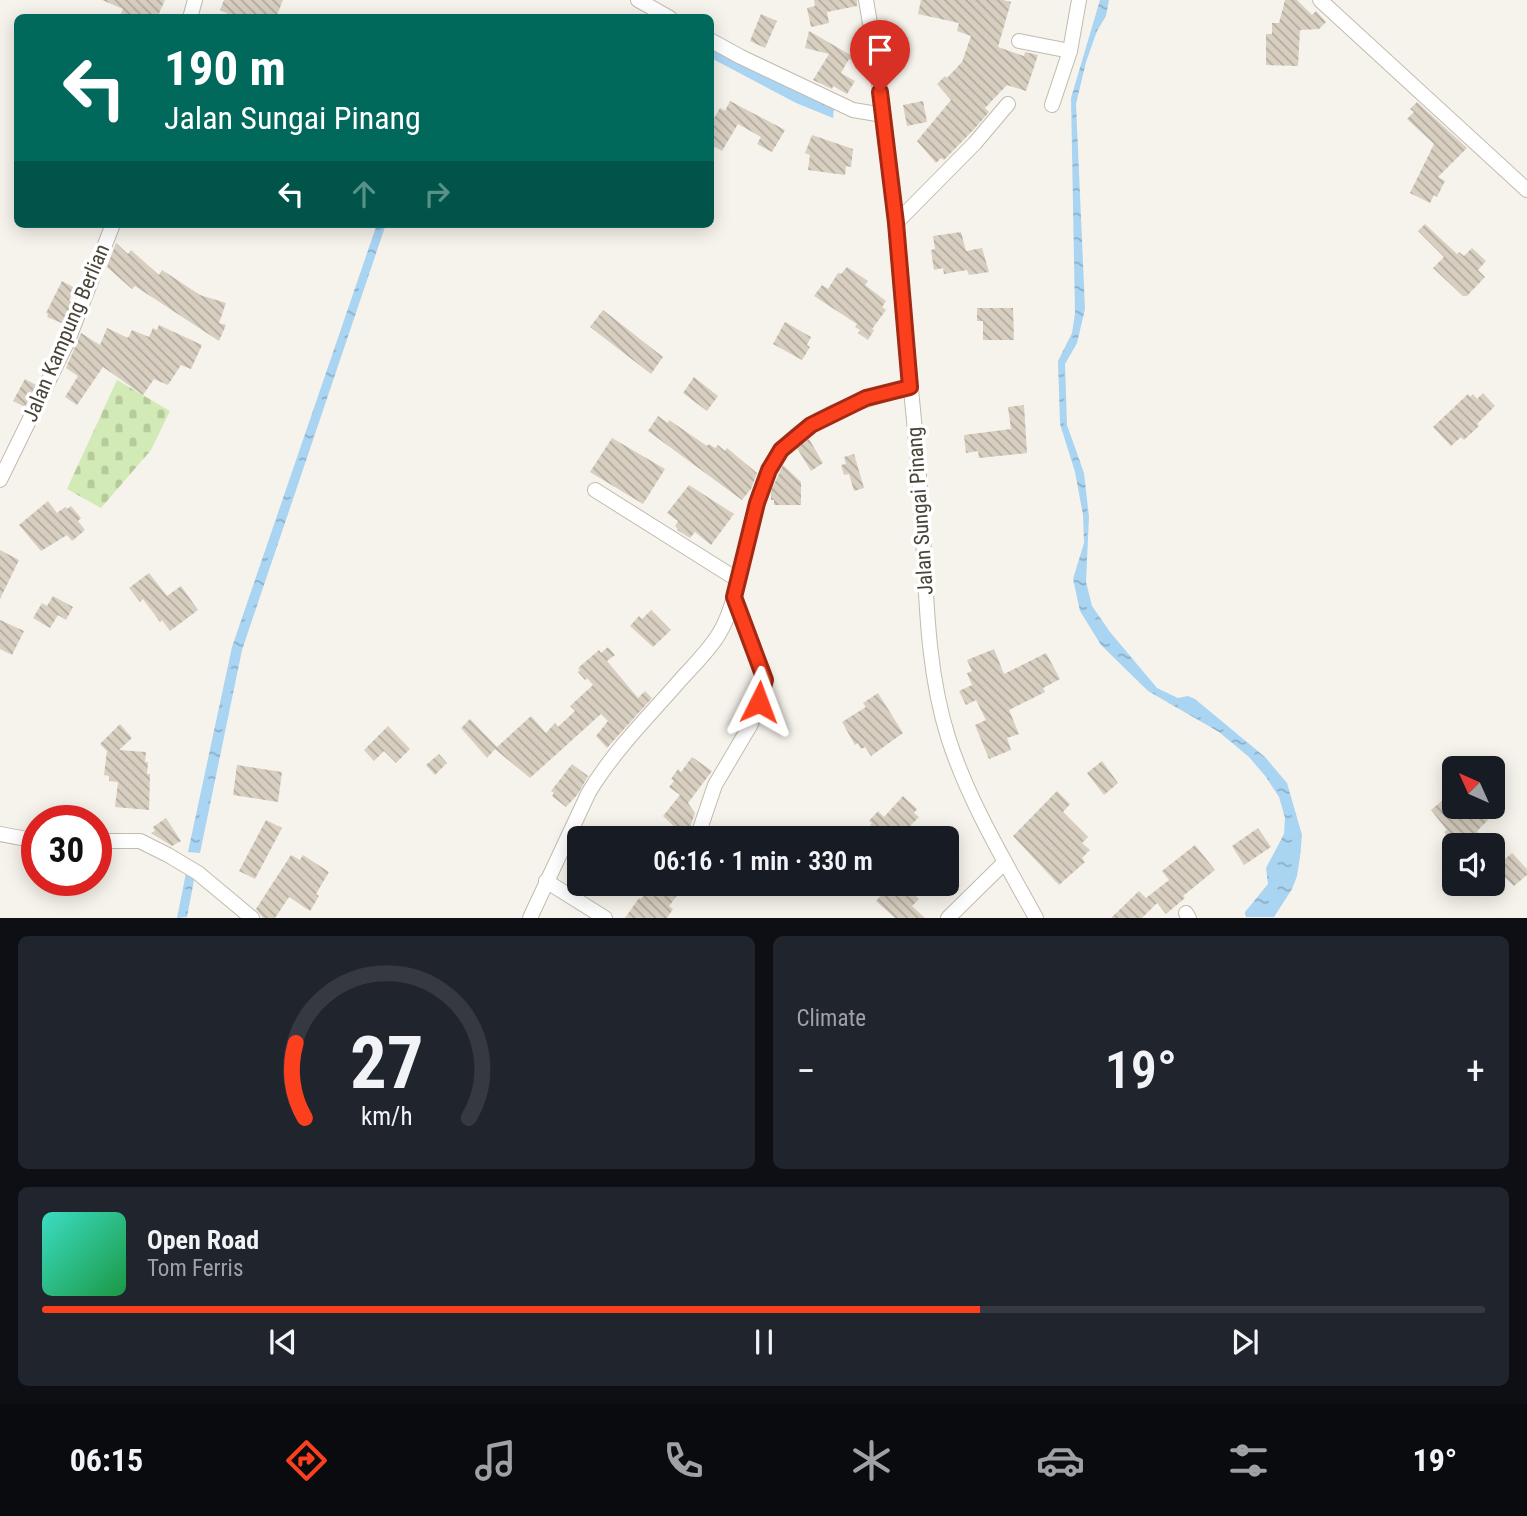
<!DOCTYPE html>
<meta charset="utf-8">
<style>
:root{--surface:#171b24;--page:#20242c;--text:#f1f3f6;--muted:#9ea1a6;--line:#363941;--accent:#fc3f1d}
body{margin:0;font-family:"Roboto Condensed",sans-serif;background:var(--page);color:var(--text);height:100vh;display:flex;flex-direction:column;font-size:26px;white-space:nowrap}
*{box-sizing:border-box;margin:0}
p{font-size:23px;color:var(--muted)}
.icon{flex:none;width:38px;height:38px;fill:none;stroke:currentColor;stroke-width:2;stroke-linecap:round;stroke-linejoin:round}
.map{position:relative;height:918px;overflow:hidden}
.details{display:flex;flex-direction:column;gap:18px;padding:18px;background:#0d0f14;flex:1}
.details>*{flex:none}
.banner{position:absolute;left:14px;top:14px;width:700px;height:214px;border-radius:10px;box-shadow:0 4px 18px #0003;background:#00695c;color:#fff;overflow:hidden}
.needle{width:46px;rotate:315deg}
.tools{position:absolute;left:1442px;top:756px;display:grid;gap:14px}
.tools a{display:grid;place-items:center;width:63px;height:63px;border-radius:10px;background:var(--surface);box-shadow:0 4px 18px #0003;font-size:35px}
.speed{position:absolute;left:21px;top:805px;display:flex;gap:14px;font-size:35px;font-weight:700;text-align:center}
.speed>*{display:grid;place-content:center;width:91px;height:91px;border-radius:50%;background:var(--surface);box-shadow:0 4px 18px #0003;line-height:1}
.speed .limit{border:10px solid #d22;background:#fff;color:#111}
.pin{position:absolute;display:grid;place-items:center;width:60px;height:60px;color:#fff;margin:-72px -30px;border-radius:50% 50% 50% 0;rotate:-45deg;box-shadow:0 0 7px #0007}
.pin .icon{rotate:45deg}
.me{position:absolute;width:77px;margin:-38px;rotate:3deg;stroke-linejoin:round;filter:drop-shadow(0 0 5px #0008)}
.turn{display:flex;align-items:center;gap:24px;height:147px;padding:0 35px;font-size:32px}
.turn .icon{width:91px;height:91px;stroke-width:2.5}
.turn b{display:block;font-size:49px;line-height:60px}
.lanes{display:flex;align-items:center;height:66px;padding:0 35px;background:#0003;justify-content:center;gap:35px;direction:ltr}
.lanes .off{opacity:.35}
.big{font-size:52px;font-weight:600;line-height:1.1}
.details .tile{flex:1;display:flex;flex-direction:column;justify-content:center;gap:10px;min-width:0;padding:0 24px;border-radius:10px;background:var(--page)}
.details .dial{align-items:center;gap:0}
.dial svg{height:182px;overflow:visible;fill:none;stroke:var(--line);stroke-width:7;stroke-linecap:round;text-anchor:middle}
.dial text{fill:var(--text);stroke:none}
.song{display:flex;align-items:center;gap:21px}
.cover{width:84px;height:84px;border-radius:10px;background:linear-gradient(135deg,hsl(170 70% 55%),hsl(140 70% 35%))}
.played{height:7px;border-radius:4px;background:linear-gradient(90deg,var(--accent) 65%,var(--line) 65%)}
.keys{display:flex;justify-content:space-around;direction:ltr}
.heat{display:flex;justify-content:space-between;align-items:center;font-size:38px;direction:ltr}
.details .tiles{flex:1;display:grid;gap:18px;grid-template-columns:1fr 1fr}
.tile:last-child{grid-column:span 2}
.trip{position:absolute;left:567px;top:826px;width:392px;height:70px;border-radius:10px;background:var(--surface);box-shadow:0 4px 18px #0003;font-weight:600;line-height:70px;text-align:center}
.dock{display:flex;height:112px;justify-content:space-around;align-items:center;background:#090b0e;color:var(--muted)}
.dock .icon{width:49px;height:49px}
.dock .selected{color:var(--accent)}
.dock b{font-size:32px;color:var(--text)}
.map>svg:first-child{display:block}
</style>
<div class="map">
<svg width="1527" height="918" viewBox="0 0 1527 918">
<defs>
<pattern id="cemetery-stones" width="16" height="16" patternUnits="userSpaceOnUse" patternTransform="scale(1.75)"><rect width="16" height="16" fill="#d2eab5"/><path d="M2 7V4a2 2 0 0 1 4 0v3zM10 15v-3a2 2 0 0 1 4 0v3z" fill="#b6ca9c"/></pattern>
<pattern id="water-ripples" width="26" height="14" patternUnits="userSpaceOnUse" patternTransform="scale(1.75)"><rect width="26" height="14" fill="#a9d4f2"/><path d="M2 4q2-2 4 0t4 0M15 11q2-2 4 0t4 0" fill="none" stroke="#8caec5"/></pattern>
<pattern id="building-back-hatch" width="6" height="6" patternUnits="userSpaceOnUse" patternTransform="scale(1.75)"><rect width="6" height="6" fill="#d8cfc1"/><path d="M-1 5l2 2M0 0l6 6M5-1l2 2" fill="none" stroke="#b1aa9e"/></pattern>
</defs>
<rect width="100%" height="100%" fill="#f6f3ec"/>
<!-- cemetery -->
<path fill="url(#cemetery-stones)" d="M 117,380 L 170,411 L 151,450 L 101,508 L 67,489 Z"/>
<!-- water -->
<g fill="url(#water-ripples)">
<path d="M 1100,0 L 1109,0 L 1106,16 L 1097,31 L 1086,62 L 1076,104 L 1085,309 L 1077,343 L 1065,364 L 1067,425 L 1084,473 L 1089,517 L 1086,582 L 1092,606 L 1110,632 L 1157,688 L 1178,698 L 1188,696 L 1195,699 L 1265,757 L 1287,783 L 1302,835 L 1300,857 L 1297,876 L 1292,889 L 1274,917 L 1246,917 L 1245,912 L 1268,884 L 1266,868 L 1284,834 L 1285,818 L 1279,797 L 1266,777 L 1249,757 L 1219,732 L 1148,691 L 1101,645 L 1080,611 L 1073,579 L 1084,543 L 1083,515 L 1075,472 L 1060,424 L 1059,392 L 1058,361 L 1072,333 L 1075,313 L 1071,98 Z"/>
<path d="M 710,48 L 834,108 L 833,118 L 796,103 L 711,58 Z"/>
<path d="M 377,224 L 386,224 L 242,650 L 200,853 L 188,852 L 232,647 Z"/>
<path d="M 186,873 L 194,880 L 187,917 L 177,918 Z"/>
</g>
<!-- building -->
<g fill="url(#building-back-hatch)">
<path d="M 102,0 L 165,0 L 157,18 L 119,18 L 123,9 Z"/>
<path d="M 224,0 L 283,0 L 276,18 L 236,18 L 220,10 Z"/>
<path d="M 814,0 L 857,0 L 857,6 L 827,12 L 829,23 L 811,27 L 807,8 L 815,6 Z"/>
<path d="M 921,0 L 1003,0 L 1011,2 L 998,47 L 1024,56 L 1025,52 L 1038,55 L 1026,91 L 1007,85 L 985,108 L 989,112 L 976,127 L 944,160 L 941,158 L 936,163 L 917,141 L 951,100 L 937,84 L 945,76 L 947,78 L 962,62 L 971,36 L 957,31 L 959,23 L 918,14 Z"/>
<path d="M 1285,0 L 1297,0 L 1312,15 L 1316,11 L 1326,22 L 1319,29 L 1300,30 L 1298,66 L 1266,65 L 1266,34 L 1272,34 L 1272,23 L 1279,23 Z"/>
<path d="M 761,14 L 777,21 L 765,48 L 750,41 Z"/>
<path d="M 809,31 L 854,57 L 853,60 L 849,59 L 841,73 L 855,81 L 847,94 L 833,86 L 832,89 L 813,80 L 829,54 L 805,48 Z"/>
<path d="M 730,101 L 785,130 L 772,152 L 757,144 L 761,137 L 738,124 L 722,151 L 710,144 L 710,125 L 720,108 L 725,111 Z"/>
<path d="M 923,101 L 927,122 L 907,126 L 903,105 Z"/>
<path d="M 1417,102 L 1467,148 L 1438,177 L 1445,181 L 1437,197 L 1434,195 L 1430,203 L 1410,193 L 1434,144 L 1407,119 L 1414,112 L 1410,109 Z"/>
<path d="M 812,135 L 853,149 L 851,167 L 846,166 L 845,175 L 808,170 L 810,155 L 805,153 Z"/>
<path d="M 1425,224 L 1457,254 L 1459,252 L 1464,256 L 1472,248 L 1486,261 L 1478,270 L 1485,277 L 1467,296 L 1463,296 L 1433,268 L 1444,257 L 1418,231 Z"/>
<path d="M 961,232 L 966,251 L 982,248 L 989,272 L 969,275 L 967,270 L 944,274 L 943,268 L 934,270 L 931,250 L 935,249 L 933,236 Z"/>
<path d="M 116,243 L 128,254 L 131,250 L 159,275 L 162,270 L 200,295 L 226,303 L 219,323 L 226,325 L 219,341 L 135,286 L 132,289 L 107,267 Z"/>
<path d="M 847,267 L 868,281 L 865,285 L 886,301 L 882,307 L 886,310 L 872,329 L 874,330 L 868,340 L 858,333 L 860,330 L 855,327 L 857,324 L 814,296 L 822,285 L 828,289 L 838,273 L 841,274 Z"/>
<path d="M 62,281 L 75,288 L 69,301 L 72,302 L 64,324 L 47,317 L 48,314 L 46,313 Z"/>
<path d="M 977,308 L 1013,308 L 1014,340 L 983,340 L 983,321 L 977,321 Z"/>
<path d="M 603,310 L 663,357 L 651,374 L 590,327 Z"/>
<path d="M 785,322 L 811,337 L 807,345 L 810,347 L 802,360 L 773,344 Z"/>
<path d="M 159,325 L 202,345 L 191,369 L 181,365 L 168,385 L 154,379 L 143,395 L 103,367 L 77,405 L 65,397 L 78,376 L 66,368 L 81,333 L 100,345 L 107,328 L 128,338 L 132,330 L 149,337 L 153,328 L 157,330 Z"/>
<path d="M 694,377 L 718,396 L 707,411 L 683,393 Z"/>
<path d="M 25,379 L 36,385 L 25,407 L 13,401 Z"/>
<path d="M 1483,393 L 1495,406 L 1477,424 L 1479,426 L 1464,440 L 1461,437 L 1451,446 L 1433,427 L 1468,394 L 1470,397 L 1473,394 L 1477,399 Z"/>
<path d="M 1024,405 L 1027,453 L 979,458 L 978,451 L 966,453 L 964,435 L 1011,429 L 1008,407 Z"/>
<path d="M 658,416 L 668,423 L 669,420 L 707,446 L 709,444 L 715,448 L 718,445 L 725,451 L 727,448 L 757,473 L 751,489 L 742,500 L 648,431 Z"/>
<path d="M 612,438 L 665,469 L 643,504 L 590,472 Z"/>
<path d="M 809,439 L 823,463 L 811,471 L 797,448 Z"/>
<path d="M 854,454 L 864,488 L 854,491 L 849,474 L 844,475 L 841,465 L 846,464 L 844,457 Z"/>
<path d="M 783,465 L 801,482 L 801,505 L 774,505 L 774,500 L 771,500 L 771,491 Z"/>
<path d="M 689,485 L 734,514 L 711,545 L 695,532 L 690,538 L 677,530 L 678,529 L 675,526 L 678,521 L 667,513 Z"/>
<path d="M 48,501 L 57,513 L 65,507 L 67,509 L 71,506 L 81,518 L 78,521 L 85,530 L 72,541 L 67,535 L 41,551 L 19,525 Z"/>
<path d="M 0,550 L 19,560 L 0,599 Z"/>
<path d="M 149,573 L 167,596 L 181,586 L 198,610 L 170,631 L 162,620 L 160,622 L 143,599 L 140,602 L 129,588 Z"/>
<path d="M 53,596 L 73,607 L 66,620 L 58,615 L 50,628 L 33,618 L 42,603 L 47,606 Z"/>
<path d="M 651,610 L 671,630 L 653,647 L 630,626 L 639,616 L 642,619 Z"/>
<path d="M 0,620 L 24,631 L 12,655 L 0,649 Z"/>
<path d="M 608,647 L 615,655 L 607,661 L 638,698 L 645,691 L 652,698 L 607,748 L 596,736 L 608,721 L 601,714 L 530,778 L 495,749 L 487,758 L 461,728 L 470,719 L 497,747 L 531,716 L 546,733 L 555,723 L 558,727 L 575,711 L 570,706 L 593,685 L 587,678 L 585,680 L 578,672 L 580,670 L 578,668 L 599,650 L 601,653 Z"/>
<path d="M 994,649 L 1004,674 L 1046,653 L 1060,679 L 1043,688 L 1045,692 L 1009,710 L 1019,734 L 1007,738 L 1011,750 L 989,759 L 975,725 L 986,720 L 976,700 L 966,705 L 959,691 L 972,685 L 967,673 L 972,671 L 967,660 Z"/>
<path d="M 878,693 L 903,733 L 871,756 L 865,747 L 861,749 L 858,743 L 855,745 L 842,722 L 866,707 L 863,703 Z"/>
<path d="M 120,724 L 132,738 L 119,750 L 146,752 L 145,762 L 148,762 L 147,774 L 150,774 L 149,810 L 115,807 L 118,782 L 109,781 L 109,776 L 104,775 L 107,751 L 100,744 Z"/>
<path d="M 388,726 L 410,749 L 396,763 L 384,751 L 374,761 L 364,750 Z"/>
<path d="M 439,754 L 447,763 L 435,775 L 426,765 Z"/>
<path d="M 692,757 L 712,771 L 688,803 L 695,813 L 686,838 L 663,816 L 680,795 L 669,787 L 674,781 L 671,779 L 678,769 L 681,772 Z"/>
<path d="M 1102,761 L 1118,783 L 1104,795 L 1087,773 Z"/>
<path d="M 572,764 L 588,776 L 578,794 L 566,807 L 552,796 L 554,793 L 551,791 Z"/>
<path d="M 237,765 L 282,772 L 278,802 L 233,795 Z"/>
<path d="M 1057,791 L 1070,804 L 1063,812 L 1088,837 L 1082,843 L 1090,850 L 1082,858 L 1085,862 L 1059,885 L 1013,836 Z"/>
<path d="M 1454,791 L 1454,807 L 1475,807 L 1488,820 L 1477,831 L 1487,845 L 1454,845 L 1444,832 L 1447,830 L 1431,810 Z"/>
<path d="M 903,796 L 917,809 L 914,813 L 919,817 L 908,828 L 910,830 L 903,838 L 892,838 L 886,833 L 883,837 L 870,825 L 872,823 L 869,821 L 878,811 L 884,817 Z"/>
<path d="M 166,818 L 181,841 L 172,846 L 151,833 L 155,831 L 153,827 Z"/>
<path d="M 266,820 L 282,828 L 255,879 L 239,871 Z"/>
<path d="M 1258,828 L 1271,847 L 1244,865 L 1232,846 Z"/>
<path d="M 1195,845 L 1215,870 L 1183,896 L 1185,898 L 1166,914 L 1157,903 L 1142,918 L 1111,918 L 1139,891 L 1146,898 L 1169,880 L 1162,871 Z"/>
<path d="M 1512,853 L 1527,869 L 1527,875 L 1514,886 L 1495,868 Z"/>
<path d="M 291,855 L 300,860 L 303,855 L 329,872 L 316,894 L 319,896 L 310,911 L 289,897 L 275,918 L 263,918 L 256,909 Z"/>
<path d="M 652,884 L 686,884 L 669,906 L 673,909 L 667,918 L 625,918 L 639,898 L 641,899 Z"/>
<path d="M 891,884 L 903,894 L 907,889 L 919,899 L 912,906 L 925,918 L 895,918 L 876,901 Z"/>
</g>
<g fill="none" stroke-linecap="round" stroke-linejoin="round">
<!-- minor casing -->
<g stroke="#c2bbae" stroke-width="16">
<g id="minor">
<path d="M 638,0 L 670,18"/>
<path d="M 866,0 C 887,118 897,238 908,358 C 912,402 917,446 920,490 C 927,572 923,657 948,737 C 968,800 1004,860 1036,918"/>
<path d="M 1320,0 L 1527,190"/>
<path d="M 190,18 L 195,0"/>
<path d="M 710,40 L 741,57 L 853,110 L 883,115"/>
<path d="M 1019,41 L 1070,51"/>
<path d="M 1052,105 L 1070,51 L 1079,0"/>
<path d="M 896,223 L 975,143 L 1008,104"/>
<path d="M 0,480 L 67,343 L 113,224"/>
<path d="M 595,490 L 738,580"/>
<path d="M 0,834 L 37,841"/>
<path d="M 697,838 L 715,785 L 751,724 L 765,680 L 734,597"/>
<path d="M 96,841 L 140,841 L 168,855 L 198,873 L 252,918"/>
<path d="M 546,881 L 605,918"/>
<path d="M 1186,913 L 1189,918"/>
<path d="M 530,918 L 589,792 C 615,749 650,715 683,677 C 695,664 707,652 717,637 C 732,614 736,588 742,562 C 750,532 755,499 769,470 C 793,419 860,400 910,387"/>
<path d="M 948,918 L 1005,862"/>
</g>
</g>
<!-- minor -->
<use href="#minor" stroke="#fff" stroke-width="14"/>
</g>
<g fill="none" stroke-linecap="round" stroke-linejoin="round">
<!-- route casing -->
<g stroke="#a42913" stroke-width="18">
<path id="route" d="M 759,702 L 765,680 L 734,597 L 757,503 L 769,470 L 781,450 L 811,425 L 866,398 L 910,387 L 896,223 L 880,92"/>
</g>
<!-- route -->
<use href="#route" stroke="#fc3f1d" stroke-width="12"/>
</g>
<g text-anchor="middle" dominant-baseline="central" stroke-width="7" stroke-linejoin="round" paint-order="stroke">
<!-- street labels -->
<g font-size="21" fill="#4b4439" stroke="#fff">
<text transform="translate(66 333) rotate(-67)">Jalan Kampung Berlian</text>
<text transform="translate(920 511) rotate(-94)">Jalan Sungai Pinang</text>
</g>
</g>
</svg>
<div class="tools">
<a><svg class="needle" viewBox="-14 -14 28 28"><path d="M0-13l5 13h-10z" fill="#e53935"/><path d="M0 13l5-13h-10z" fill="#9ea1a6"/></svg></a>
<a><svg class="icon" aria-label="sound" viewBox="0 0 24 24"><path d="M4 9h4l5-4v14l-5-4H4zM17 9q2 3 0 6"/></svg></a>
</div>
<div class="speed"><div class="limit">30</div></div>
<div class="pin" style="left:880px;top:92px;background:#d93025"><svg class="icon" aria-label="arrive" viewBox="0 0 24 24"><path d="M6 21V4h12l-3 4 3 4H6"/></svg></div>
<svg class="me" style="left:759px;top:702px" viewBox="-20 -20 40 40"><path d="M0-17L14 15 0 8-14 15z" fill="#fc3f1d" stroke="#fff" stroke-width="4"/></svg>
<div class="trip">06:16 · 1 min · 330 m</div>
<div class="banner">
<div class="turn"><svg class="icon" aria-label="left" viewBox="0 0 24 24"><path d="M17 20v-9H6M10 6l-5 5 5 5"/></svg><div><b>190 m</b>Jalan Sungai Pinang</div></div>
<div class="lanes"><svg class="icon" aria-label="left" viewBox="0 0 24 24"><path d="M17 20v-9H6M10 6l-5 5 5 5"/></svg><svg class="icon off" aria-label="ahead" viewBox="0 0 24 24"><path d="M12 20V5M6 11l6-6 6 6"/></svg><svg class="icon off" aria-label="right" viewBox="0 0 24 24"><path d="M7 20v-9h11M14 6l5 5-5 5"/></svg></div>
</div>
</div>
<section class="details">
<div class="tiles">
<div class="tile dial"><svg viewBox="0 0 100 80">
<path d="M14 69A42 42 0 1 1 86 69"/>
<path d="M14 69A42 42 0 0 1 10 36" stroke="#fc3f1d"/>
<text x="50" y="56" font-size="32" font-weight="700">27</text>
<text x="50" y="72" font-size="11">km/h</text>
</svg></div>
<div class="tile"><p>Climate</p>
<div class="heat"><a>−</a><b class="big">19°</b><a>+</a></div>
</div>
<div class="tile">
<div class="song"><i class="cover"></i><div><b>Open Road</b><p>Tom Ferris</p></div></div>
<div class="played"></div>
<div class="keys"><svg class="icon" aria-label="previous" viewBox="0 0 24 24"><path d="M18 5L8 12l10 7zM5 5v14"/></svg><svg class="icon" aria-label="pause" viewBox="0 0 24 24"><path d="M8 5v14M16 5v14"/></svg><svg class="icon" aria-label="next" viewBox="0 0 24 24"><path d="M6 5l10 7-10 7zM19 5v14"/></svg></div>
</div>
</div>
</section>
<nav class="dock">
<b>06:15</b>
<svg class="icon selected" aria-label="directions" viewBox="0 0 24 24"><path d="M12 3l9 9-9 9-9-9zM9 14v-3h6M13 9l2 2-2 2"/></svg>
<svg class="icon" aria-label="music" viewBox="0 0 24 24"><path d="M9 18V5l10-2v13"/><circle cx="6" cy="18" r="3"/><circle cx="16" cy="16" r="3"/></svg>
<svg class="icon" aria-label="phone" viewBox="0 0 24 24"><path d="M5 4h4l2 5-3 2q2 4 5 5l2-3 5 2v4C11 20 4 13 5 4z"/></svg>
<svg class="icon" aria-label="climate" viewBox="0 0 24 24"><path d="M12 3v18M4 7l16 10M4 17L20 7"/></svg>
<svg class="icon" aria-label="car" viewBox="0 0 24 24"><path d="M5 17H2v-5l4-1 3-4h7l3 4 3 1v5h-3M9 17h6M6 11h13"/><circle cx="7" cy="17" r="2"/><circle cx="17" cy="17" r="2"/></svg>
<svg class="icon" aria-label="filters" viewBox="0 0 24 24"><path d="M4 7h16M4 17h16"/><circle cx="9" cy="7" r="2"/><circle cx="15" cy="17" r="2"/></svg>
<b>19°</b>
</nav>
